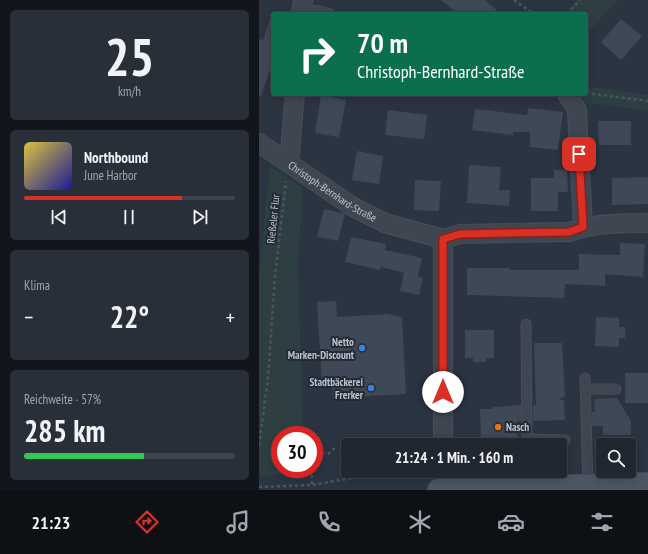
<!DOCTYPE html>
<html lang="de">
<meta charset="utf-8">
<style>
:root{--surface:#202731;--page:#282f39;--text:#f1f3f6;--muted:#a2a5ab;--line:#3d444d;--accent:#d93025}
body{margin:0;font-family:"PT Sans Narrow",sans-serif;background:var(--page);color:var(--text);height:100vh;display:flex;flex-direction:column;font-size:15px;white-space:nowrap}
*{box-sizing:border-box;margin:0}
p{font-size:13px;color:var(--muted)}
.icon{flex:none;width:22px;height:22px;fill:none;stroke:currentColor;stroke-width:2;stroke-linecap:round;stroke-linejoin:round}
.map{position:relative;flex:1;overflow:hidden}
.panel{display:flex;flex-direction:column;gap:10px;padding:10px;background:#12151b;width:259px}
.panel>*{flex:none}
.banner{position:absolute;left:12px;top:12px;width:317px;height:84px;border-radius:4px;box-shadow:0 2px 10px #0003,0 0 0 1px var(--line);background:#0b6e4f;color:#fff;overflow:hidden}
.tools{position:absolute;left:337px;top:438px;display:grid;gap:8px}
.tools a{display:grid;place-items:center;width:40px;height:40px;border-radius:4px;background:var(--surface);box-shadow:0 2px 10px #0003,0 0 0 1px var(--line);font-size:20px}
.speed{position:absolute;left:12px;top:426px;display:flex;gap:8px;font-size:20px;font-weight:700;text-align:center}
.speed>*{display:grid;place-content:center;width:52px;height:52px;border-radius:50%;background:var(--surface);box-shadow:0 2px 10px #0003,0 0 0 1px var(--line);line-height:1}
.speed .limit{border:6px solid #d22;background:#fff;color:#111}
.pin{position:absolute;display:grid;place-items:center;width:34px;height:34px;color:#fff;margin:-17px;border-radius:8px;box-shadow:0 2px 6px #0006}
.me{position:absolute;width:44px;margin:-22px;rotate:0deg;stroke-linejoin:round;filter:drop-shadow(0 0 3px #0008)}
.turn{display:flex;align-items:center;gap:14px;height:84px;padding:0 20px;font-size:18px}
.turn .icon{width:52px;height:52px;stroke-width:2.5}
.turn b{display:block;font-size:28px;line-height:34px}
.big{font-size:30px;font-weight:700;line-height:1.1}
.panel .widget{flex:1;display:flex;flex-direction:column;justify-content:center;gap:6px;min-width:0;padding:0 14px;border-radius:6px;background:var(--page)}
.panel .dial{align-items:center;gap:0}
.dial b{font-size:52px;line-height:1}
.song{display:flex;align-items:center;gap:12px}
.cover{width:48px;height:48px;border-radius:6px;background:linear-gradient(135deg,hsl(50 70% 55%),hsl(240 70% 35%))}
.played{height:4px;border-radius:2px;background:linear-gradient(90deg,var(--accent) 75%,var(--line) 75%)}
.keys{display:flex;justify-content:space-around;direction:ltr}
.heat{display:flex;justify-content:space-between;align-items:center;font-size:22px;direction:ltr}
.charge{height:6px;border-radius:3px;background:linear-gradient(90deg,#34c759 57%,var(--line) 0)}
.trip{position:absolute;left:82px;top:438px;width:226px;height:40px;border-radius:4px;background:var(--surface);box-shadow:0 2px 10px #0003,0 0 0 1px var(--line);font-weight:700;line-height:40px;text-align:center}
.tab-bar{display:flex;height:64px;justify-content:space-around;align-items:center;background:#0d1014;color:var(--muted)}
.tab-bar .icon{width:28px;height:28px}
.tab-bar .selected{color:var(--accent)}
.tab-bar b{font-size:18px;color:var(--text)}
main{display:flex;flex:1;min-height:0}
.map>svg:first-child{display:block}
</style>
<main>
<section class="panel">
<div class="widget dial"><b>25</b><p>km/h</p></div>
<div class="widget">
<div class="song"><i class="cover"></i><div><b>Northbound</b><p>June Harbor</p></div></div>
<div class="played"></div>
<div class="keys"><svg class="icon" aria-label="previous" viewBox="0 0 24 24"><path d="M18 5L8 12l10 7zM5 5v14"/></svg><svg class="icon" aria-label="pause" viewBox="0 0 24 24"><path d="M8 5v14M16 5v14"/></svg><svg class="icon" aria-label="next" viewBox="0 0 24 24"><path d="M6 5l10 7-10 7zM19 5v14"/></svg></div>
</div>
<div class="widget"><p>Klima</p>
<div class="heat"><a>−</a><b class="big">22°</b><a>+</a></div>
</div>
<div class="widget"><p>Reichweite · 57%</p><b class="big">285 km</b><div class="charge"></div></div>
</section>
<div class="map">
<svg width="389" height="490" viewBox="0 0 389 490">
<rect width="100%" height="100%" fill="#2b3441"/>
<!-- green -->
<g fill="#2d3f42">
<path d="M 318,0 L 358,0 L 327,35 L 327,14 L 306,14 Z"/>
<path d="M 327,86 L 389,95 L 389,111 L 324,102 Z"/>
<path d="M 11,166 L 44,188 L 39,262 L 44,435 L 21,435 L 21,469 L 46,469 L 46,473 L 0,476 L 0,278 Z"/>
</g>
<!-- building -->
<g fill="#3e4856">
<path d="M 182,0 L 226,0 L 242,14 L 199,14 Z"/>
<path d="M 12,16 L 14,16 L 14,61 L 2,96 L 0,96 L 0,39 L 4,40 Z"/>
<path d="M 362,19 L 383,36 L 362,60 L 342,42 Z"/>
<path d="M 62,95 L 87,100 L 80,137 L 56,133 Z"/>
<path d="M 269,108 L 304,112 L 299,150 L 271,147 L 271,132 L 254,132 L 254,135 L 213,130 L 216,109 L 268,115 Z"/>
<path d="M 129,110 L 168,115 L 165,139 L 126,135 Z"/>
<path d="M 339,121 L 372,121 L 372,145 L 340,145 Z"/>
<path d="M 98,151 L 124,156 L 120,184 L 93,180 Z"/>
<path d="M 210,165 L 242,167 L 240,190 L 251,190 L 250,206 L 208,203 Z"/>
<path d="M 295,170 L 308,170 L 309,192 L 299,192 L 299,211 L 272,211 L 272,178 L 295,178 Z"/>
<path d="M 389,177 L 389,204 L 353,205 L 353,178 Z"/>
<path d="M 156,180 L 182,181 L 180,211 L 155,210 Z"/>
<path d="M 65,209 L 86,214 L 79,241 L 58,237 Z"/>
<path d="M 92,237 L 127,244 L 126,250 L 163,258 L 159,276 L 164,278 L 160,295 L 141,291 L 145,273 L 122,267 L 121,270 L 86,262 Z"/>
<path d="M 361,243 L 386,244 L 384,277 L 346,274 L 346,286 L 306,284 L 305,298 L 208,295 L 208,268 L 251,268 L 251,270 L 320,270 L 320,254 L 361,255 Z"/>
<path d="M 77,301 L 78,317 L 128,314 L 143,317 L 147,394 L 74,398 L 73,383 L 63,384 L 58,302 Z"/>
<path d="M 337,317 L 360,318 L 360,327 L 366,327 L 366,338 L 360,338 L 360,347 L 336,346 Z"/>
<path d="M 206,330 L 235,330 L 235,358 L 227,358 L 227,362 L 214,362 L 214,358 L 206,358 Z"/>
<path d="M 275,343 L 303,343 L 306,396 L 299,400 L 305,400 L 306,420 L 274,421 L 274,405 L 277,405 Z"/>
<rect x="366" y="373" width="23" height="30"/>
<path d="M 358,398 L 372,421 L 372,435 L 344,435 L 344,426 L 333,426 L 333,412 L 336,411 L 335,399 Z"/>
<path d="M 262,405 L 262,421 L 258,421 L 259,444 L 222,444 L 221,409 L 234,409 L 234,407 Z"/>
</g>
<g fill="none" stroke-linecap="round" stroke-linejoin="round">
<!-- lane casing -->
<g stroke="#494f5a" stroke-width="11">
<g id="lane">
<path d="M 42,14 C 53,9 60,10 71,14"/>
<path d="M 267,324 L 268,439 L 306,440"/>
<path d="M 326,378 L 329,487"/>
<path d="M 327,389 L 357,389"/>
</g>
</g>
<!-- street casing -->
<g stroke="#494f5a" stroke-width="20">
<g id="street">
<path d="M 42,14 L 44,0"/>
<path d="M 308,94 L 318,110 L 324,227"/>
<path id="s1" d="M 0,143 L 94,207 L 126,223 L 184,239"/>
<path d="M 30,163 L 36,94"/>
<path d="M 184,445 L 184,239 L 201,234 L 310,232 C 336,223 362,223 389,223"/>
<path d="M 184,471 L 186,490"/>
</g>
</g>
<!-- secondary casing -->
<g stroke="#494f5a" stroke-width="24">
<path id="secondary" d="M 180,490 L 389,484"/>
</g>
<!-- path -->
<g stroke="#46585a" stroke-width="2.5" stroke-dasharray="3 3" stroke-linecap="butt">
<path d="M 255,0 L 275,14"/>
<path d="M 308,14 L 321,0"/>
<path d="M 327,93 L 389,101"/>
<path d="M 0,445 L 9,378 L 16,276 L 27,181"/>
<path d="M 55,460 L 59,453 L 69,454 L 78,446"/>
<path d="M 53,469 L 53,485"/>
<path d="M 0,487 L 53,485 L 100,477 L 169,475"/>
</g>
<!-- lane -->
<use href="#lane" stroke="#3f4651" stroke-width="9"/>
<!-- street -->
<use href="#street" stroke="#3f4651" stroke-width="18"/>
<!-- secondary -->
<use href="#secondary" stroke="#4d5663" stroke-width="22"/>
</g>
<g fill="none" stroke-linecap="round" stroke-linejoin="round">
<!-- route casing -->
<g stroke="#8d1f18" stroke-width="10">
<path id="route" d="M 184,392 L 184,239 L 201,234 L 310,232 L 324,227 L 320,154"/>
</g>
<!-- route -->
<use href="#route" stroke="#d93025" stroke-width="7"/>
</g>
<!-- markers -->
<g fill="#3f7fe0" stroke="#232b36" stroke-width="1.5">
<circle cx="103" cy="348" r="4"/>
<circle cx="112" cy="388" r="4"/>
</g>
<circle fill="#e8710a" stroke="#232b36" stroke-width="1.5" cx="239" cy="427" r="4"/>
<g text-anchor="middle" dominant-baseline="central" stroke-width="4" stroke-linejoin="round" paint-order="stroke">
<!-- street labels -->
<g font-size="11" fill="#bcc2cb" stroke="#232b36">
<text stroke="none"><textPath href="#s1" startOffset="88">Christoph-Bernhard-Straße</textPath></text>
<text transform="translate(14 219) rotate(-84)">Rießeler Flur</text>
</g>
<!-- poi labels -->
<g font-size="11" font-weight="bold" fill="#bcc2cb" stroke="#232b36" text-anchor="end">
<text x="95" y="342">Netto<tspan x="95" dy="13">Marken-Discount</tspan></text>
<text x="104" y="382">Stadtbäckerei<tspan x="104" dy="13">Frerker</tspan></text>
<text x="247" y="427" text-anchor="start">Nasch</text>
</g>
</g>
</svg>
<div class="tools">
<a><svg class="icon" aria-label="search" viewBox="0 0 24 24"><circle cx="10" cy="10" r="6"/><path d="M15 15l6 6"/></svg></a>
</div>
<div class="speed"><div class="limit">30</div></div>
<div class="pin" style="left:320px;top:154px;background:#d93025"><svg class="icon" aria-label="arrive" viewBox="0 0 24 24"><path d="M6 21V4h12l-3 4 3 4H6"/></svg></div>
<svg class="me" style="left:184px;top:392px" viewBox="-20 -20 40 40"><circle r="19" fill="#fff"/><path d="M0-13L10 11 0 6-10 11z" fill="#d93025"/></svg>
<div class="trip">21:24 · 1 Min. · 160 m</div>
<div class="banner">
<div class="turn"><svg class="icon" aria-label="right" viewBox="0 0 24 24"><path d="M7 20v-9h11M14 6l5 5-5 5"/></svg><div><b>70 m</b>Christoph-Bernhard-Straße</div></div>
</div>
</div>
</main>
<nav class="tab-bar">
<b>21:23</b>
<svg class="icon selected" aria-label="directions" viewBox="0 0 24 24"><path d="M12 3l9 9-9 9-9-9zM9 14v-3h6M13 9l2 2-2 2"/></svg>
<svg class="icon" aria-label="music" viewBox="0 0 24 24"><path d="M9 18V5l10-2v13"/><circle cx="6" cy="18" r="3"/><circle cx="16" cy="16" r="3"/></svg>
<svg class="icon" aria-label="phone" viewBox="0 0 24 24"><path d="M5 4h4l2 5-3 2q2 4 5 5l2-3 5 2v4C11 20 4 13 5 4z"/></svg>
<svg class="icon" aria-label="climate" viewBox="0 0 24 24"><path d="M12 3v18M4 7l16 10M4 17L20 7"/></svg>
<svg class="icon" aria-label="car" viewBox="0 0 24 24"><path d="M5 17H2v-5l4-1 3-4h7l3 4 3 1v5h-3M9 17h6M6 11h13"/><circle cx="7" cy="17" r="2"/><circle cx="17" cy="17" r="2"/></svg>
<svg class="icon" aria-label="filters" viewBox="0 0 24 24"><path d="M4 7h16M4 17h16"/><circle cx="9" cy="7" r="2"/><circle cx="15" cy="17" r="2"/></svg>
</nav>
